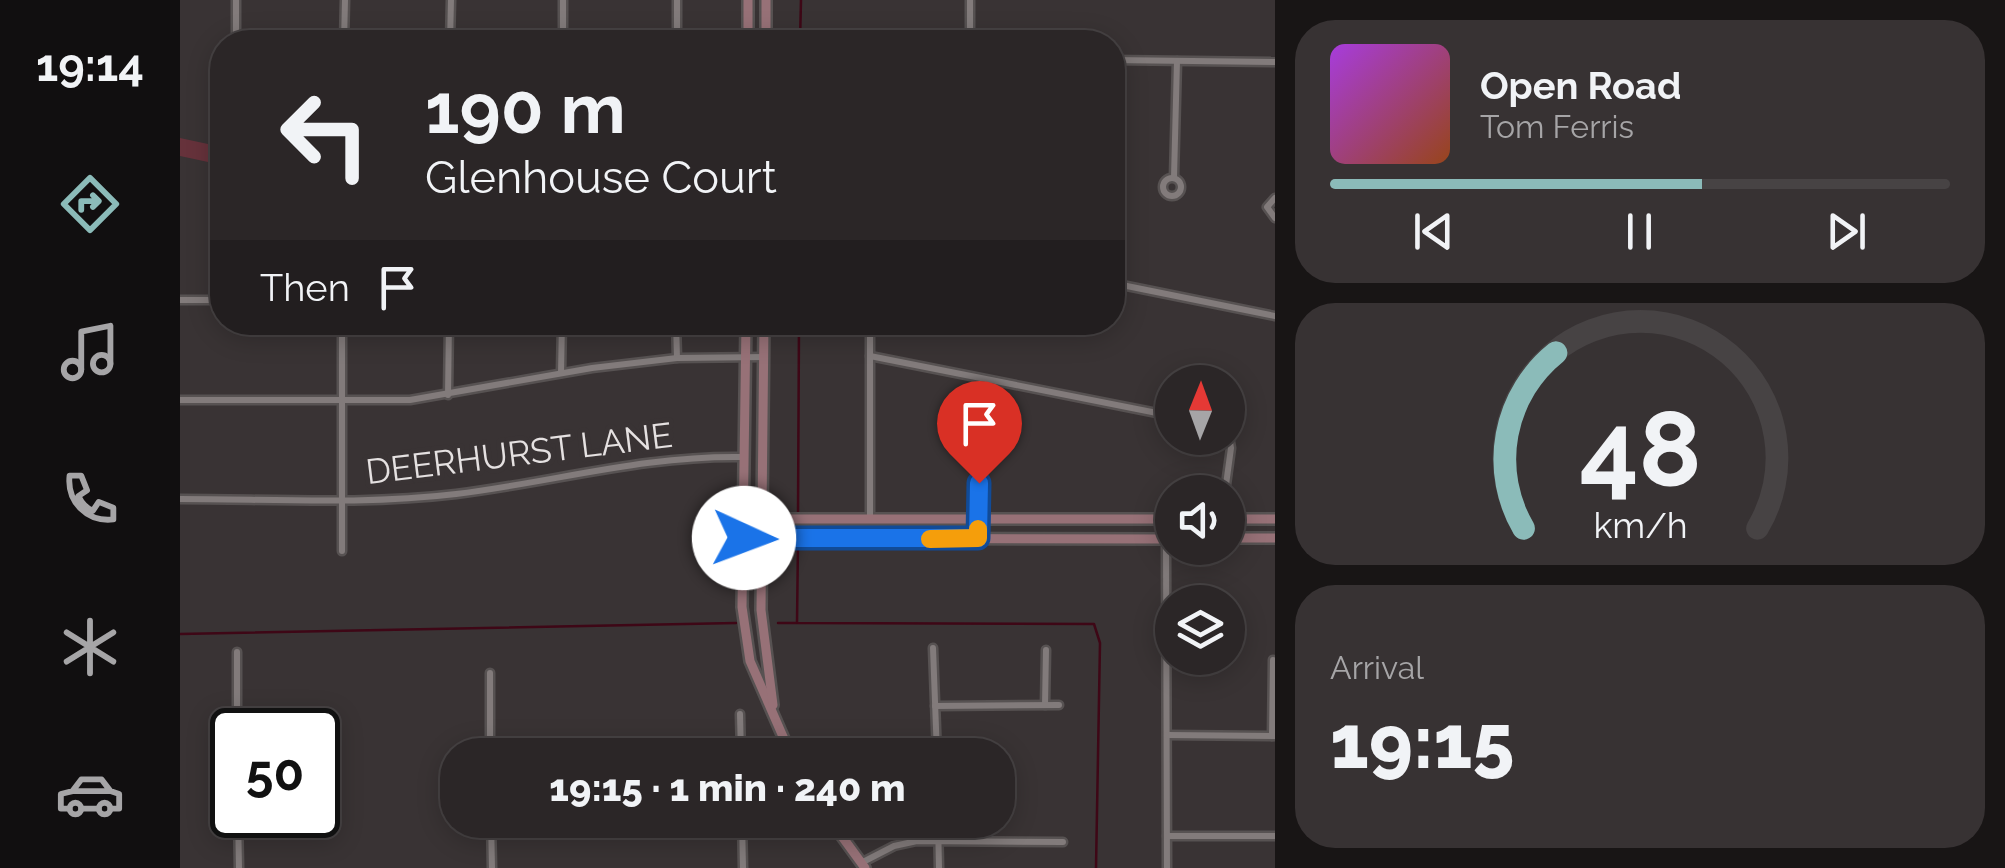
<!DOCTYPE html>
<meta charset="utf-8">
<style>
:root{--surface:#2b2627;--page:#373233;--text:#f1f3f6;--muted:#a6a5a7;--line:#474344;--accent:#8bbbb9}
body{margin:0;font-family:Raleway,sans-serif;background:var(--page);color:var(--text);height:100vh;display:flex;flex-direction:column;font-size:38px;white-space:nowrap}
*{box-sizing:border-box;margin:0}
p{font-size:32px;color:var(--muted)}
.icon{flex:none;width:55px;height:55px;fill:none;stroke:currentColor;stroke-width:2;stroke-linecap:round;stroke-linejoin:round}
.map{position:relative;flex:1;overflow:hidden}
.details{display:flex;flex-direction:column;gap:20px;padding:20px;background:#181515;width:730px}
.details>*{flex:none}
.guide{position:absolute;left:30px;top:30px;width:915px;height:305px;border-radius:40px;box-shadow:0 5px 25px #0003,0 0 0 2px var(--line);background:#2b2627;color:var(--text);overflow:hidden}
.needle{width:65px;rotate:1deg}
.fabs{position:absolute;left:975px;top:365px;display:grid;gap:20px}
.fabs a{display:grid;place-items:center;width:90px;height:90px;border-radius:50%;background:var(--surface);box-shadow:0 5px 25px #0003,0 0 0 2px var(--line);font-size:50px}
.speed{position:absolute;left:30px;top:708px;display:flex;gap:20px;font-size:50px;font-weight:700;text-align:center}
.speed>*{display:grid;place-content:center;width:130px;height:130px;border-radius:50%;background:var(--surface);box-shadow:0 5px 25px #0003,0 0 0 2px var(--line);line-height:1}
.speed .limit{border:5px solid #111;border-radius:15px;background:#fff;color:#111}
.pin{position:absolute;display:grid;place-items:center;width:85px;height:85px;color:#fff;margin:-102px -42px;border-radius:50% 50% 50% 0;rotate:-45deg;box-shadow:0 0 10px #0007}
.pin .icon{rotate:45deg}
.me{position:absolute;width:110px;margin:-55px;rotate:92deg;stroke-linejoin:round;filter:drop-shadow(0 0 8px #0008)}
.turn{display:flex;align-items:center;gap:35px;height:210px;padding:0 50px;font-size:45px}
.turn .icon{width:130px;height:130px;stroke-width:2.5}
.turn b{display:block;font-size:70px;line-height:85px}
.then{display:flex;align-items:center;height:95px;padding:0 50px;background:#0003;gap:20px;font-size:38px}
.big{font-size:75px;font-weight:800;line-height:1.1}
.details .tile{flex:1;display:flex;flex-direction:column;justify-content:center;gap:15px;min-width:0;padding:0 35px;border-radius:40px;background:var(--page)}
.details .dial{align-items:center;gap:0}
.dial svg{height:260px;overflow:visible;fill:none;stroke:var(--line);stroke-width:7;stroke-linecap:round;text-anchor:middle}
.dial text{fill:var(--text);stroke:none}
.song{display:flex;align-items:center;gap:30px}
.cover{width:120px;height:120px;border-radius:15px;background:linear-gradient(135deg,hsl(280 70% 55%),hsl(20 70% 35%))}
.played{height:10px;border-radius:5px;background:linear-gradient(90deg,var(--accent) 60%,var(--line) 60%)}
.keys{display:flex;justify-content:space-around;direction:ltr}
.trip{position:absolute;left:260px;top:738px;width:575px;height:100px;border-radius:40px;background:var(--surface);box-shadow:0 5px 25px #0003,0 0 0 2px var(--line);font-weight:800;line-height:100px;text-align:center}
main{display:flex;flex:1;min-height:0}
.tabs{display:flex;flex-direction:column;width:180px;justify-content:space-around;align-items:center;background:#110f10;color:var(--muted)}
.tabs .icon{width:70px;height:70px}
.tabs .selected{color:var(--accent)}
.tabs b{font-size:45px;color:var(--text)}
.map>svg:first-child{display:block}
</style>
<main>
<nav class="tabs">
<b>19:14</b>
<svg class="icon selected" aria-label="directions" viewBox="0 0 24 24"><path d="M12 3l9 9-9 9-9-9zM9 14v-3h6M13 9l2 2-2 2"/></svg>
<svg class="icon" aria-label="music" viewBox="0 0 24 24"><path d="M9 18V5l10-2v13"/><circle cx="6" cy="18" r="3"/><circle cx="16" cy="16" r="3"/></svg>
<svg class="icon" aria-label="phone" viewBox="0 0 24 24"><path d="M5 4h4l2 5-3 2q2 4 5 5l2-3 5 2v4C11 20 4 13 5 4z"/></svg>
<svg class="icon" aria-label="climate" viewBox="0 0 24 24"><path d="M12 3v18M4 7l16 10M4 17L20 7"/></svg>
<svg class="icon" aria-label="car" viewBox="0 0 24 24"><path d="M5 17H2v-5l4-1 3-4h7l3 4 3 1v5h-3M9 17h6M6 11h13"/><circle cx="7" cy="17" r="2"/><circle cx="17" cy="17" r="2"/></svg>
</nav>
<div class="map">
<svg width="1095" height="868" viewBox="0 0 1095 868">
<rect width="100%" height="100%" fill="#393334"/>
<!-- green -->
<path fill="#66323b" d="M 0,138 L 42,147 L 42,165 L 0,156 Z"/>
<g fill="none" stroke-linecap="round" stroke-linejoin="round">
<!-- stream -->
<g stroke="#3e0716" stroke-width="2.5">
<path d="M 620,42 L 621,0"/>
<path d="M 618,514 L 619,322"/>
<path d="M 618,542 L 617,623 L 914,624 L 920,643 L 916,868"/>
<path d="M 598,623 L 616,623"/>
<path d="M 0,634 L 556,623"/>
</g>
<!-- minor casing -->
<g stroke="#575252" stroke-width="11">
<g id="minor">
<path d="M 56,0 L 56,42"/>
<path d="M 164,42 L 165,0"/>
<path d="M 270,42 L 271,0"/>
<path d="M 383,42 L 383,0"/>
<path d="M 497,42 L 497,0"/>
<path d="M 790,42 L 790,0"/>
<path d="M 932,60 L 1095,62"/>
<path d="M 994,177 L 997,61"/>
<circle cx="992" cy="187" r="9"/>
<path d="M 1095,198 L 1087,207 L 1095,218"/>
<path d="M 932,283 L 1095,316"/>
<path d="M 0,300 L 42,300"/>
<path d="M 496,322 L 497,358"/>
<path d="M 690,356 L 992,416"/>
<path d="M 381,373 L 382,322"/>
<path d="M 268,395 L 269,322"/>
<path d="M 0,400 L 230,400 L 412,368 L 497,358 L 584,357"/>
<path d="M 1045,492 L 1051,448 L 1048,431"/>
<path d="M 0,499 C 91,499 185,505 276,494 C 374,482 465,455 564,457"/>
<path d="M 690,519 L 690,322"/>
<path d="M 799,538 L 799,483"/>
<path d="M 986,539 L 987,868"/>
<path d="M 162,551 L 162,322"/>
<path d="M 753,648 L 757,755"/>
<path d="M 57,652 L 57,730"/>
<path d="M 310,673 L 310,755"/>
<path d="M 865,705 L 866,650"/>
<path d="M 755,706 L 879,705"/>
<path d="M 560,714 L 561,755"/>
<path d="M 987,735 L 1095,736"/>
<path d="M 1092,736 L 1093,660"/>
<path d="M 58,815 L 59,868"/>
<path d="M 311,820 L 312,868"/>
<path d="M 562,820 L 563,868"/>
<path d="M 758,820 L 759,868"/>
<path d="M 987,836 L 1095,836"/>
<path d="M 681,863 L 714,846 L 737,841 L 883,842"/>
</g>
</g>
<!-- secondary casing -->
<g stroke="#575252" stroke-width="14">
<g id="secondary">
<path d="M 586,0 L 586,42"/>
<path d="M 568,42 L 568,0"/>
<path d="M 566,322 L 562,607 L 570,661 L 611,755"/>
<path d="M 584,322 L 581,610 L 593,705"/>
<path d="M 565,519 L 992,519"/>
<path d="M 1048,519 L 1095,519"/>
<path d="M 564,538 L 992,539"/>
<path d="M 1048,538 L 1095,538"/>
<path d="M 650,820 L 685,868"/>
</g>
</g>
<!-- minor -->
<use href="#minor" stroke="#827b7b" stroke-width="6"/>
<!-- secondary -->
<use href="#secondary" stroke="#977177" stroke-width="9"/>
</g>
<g fill="none" stroke-linecap="round" stroke-linejoin="round">
<!-- route casing -->
<g stroke="#114b97" stroke-width="25">
<path id="route" d="M 564,538 L 798,538 L 799,483"/>
</g>
<!-- route -->
<use href="#route" stroke="#1a73e8" stroke-width="18"/>
<!-- slow -->
<path stroke="#f59e0b" stroke-width="18" d="M 750,539 L 798,538 L 798,529"/>
</g>
<g text-anchor="middle" dominant-baseline="central" stroke-width="10" stroke-linejoin="round" paint-order="stroke">
<!-- street labels -->
<g font-size="35" fill="#e5e1e1" stroke="#393334">
<text transform="translate(339 453) rotate(-7)">DEERHURST LANE</text>
</g>
</g>
</svg>
<div class="fabs">
<a><svg class="needle" viewBox="-14 -14 28 28"><path d="M0-13l5 13h-10z" fill="#e53935"/><path d="M0 13l5-13h-10z" fill="#a6a5a7"/></svg></a>
<a><svg class="icon" aria-label="sound" viewBox="0 0 24 24"><path d="M4 9h4l5-4v14l-5-4H4zM17 9q2 3 0 6"/></svg></a>
<a><svg class="icon" aria-label="layers" viewBox="0 0 24 24"><path d="M12 4l9 5-9 5-9-5zM3 14l9 5 9-5"/></svg></a>
</div>
<div class="speed"><div class="limit">50</div></div>
<div class="pin" style="left:799px;top:483px;background:#d93025"><svg class="icon" aria-label="arrive" viewBox="0 0 24 24"><path d="M6 21V4h12l-3 4 3 4H6"/></svg></div>
<svg class="me" style="left:564px;top:538px" viewBox="-20 -20 40 40"><circle r="19" fill="#fff"/><path d="M0-13L10 11 0 6-10 11z" fill="#1a73e8"/></svg>
<div class="trip">19:15 · 1 min · 240 m</div>
<div class="guide">
<div class="turn"><svg class="icon" aria-label="left" viewBox="0 0 24 24"><path d="M17 20v-9H6M10 6l-5 5 5 5"/></svg><div><b>190 m</b>Glenhouse Court</div></div>
<div class="then">Then<svg class="icon" aria-label="arrive" viewBox="0 0 24 24"><path d="M6 21V4h12l-3 4 3 4H6"/></svg></div>
</div>
</div>
<section class="details">
<div class="tile">
<div class="song"><i class="cover"></i><div><b>Open Road</b><p>Tom Ferris</p></div></div>
<div class="played"></div>
<div class="keys"><svg class="icon" aria-label="previous" viewBox="0 0 24 24"><path d="M18 5L8 12l10 7zM5 5v14"/></svg><svg class="icon" aria-label="pause" viewBox="0 0 24 24"><path d="M8 5v14M16 5v14"/></svg><svg class="icon" aria-label="next" viewBox="0 0 24 24"><path d="M6 5l10 7-10 7zM19 5v14"/></svg></div>
</div>
<div class="tile dial"><svg viewBox="0 0 100 80">
<path d="M14 69A42 42 0 1 1 86 69"/>
<path d="M14 69A42 42 0 0 1 24 15" stroke="#8bbbb9"/>
<text x="50" y="56" font-size="32" font-weight="700">48</text>
<text x="50" y="72" font-size="11">km/h</text>
</svg></div>
<div class="tile"><p>Arrival</p><b class="big">19:15</b></div>
</section>
</main>
